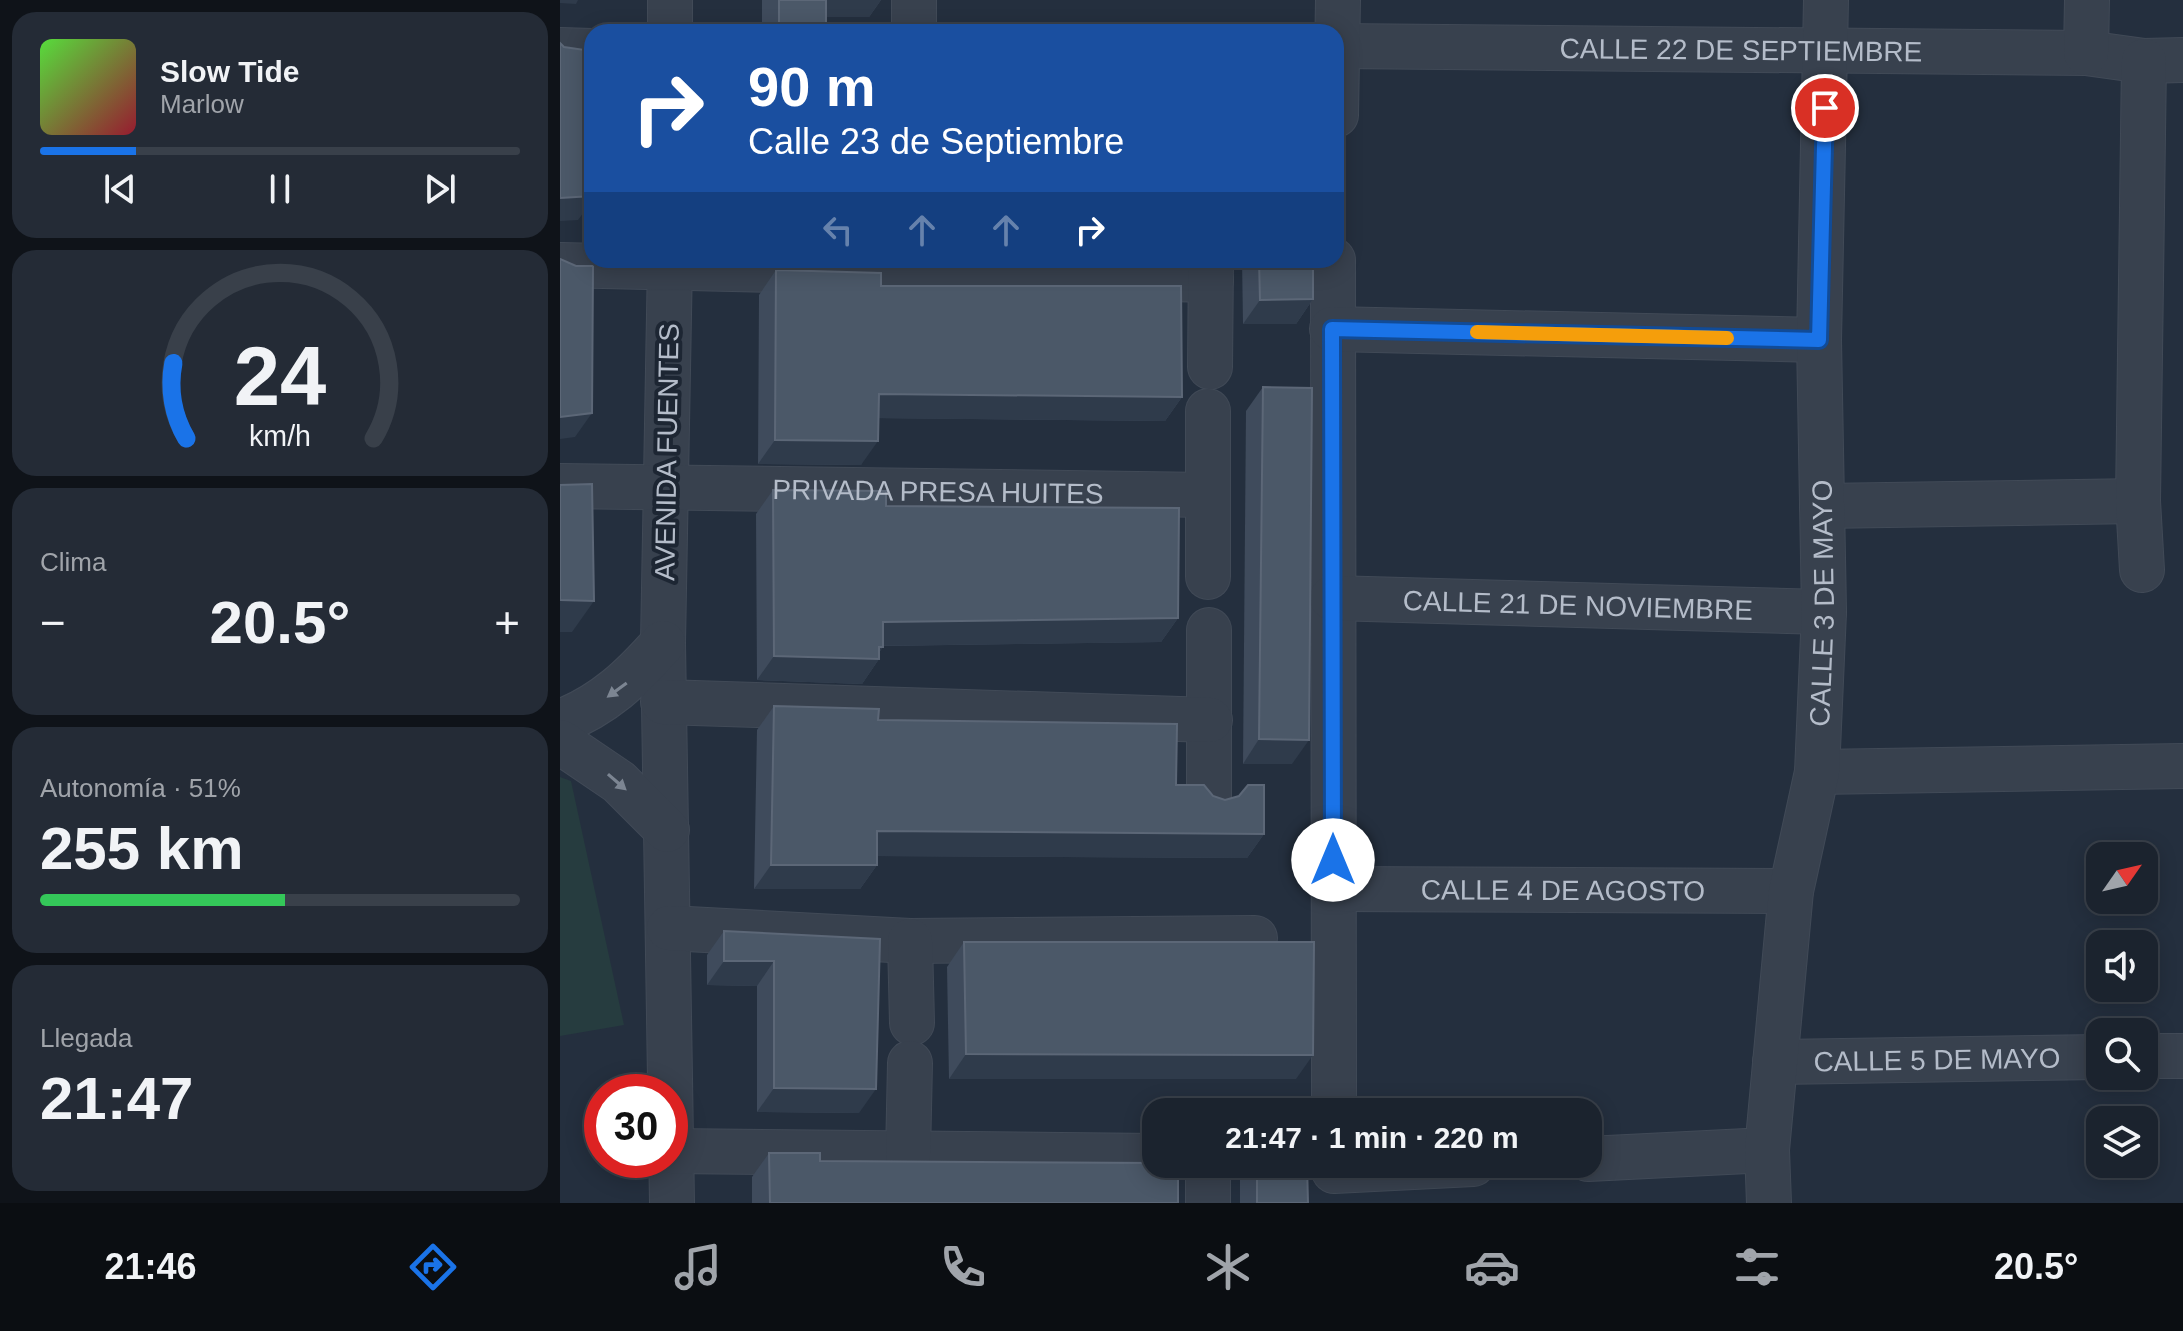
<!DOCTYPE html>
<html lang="es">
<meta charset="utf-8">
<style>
:root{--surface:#1b232e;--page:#242b36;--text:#f1f3f6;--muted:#a0a4aa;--line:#39404a;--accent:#1a73e8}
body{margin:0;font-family:Arial,sans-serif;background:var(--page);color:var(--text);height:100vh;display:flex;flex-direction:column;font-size:30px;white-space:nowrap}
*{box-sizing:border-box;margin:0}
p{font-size:26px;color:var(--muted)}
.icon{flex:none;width:44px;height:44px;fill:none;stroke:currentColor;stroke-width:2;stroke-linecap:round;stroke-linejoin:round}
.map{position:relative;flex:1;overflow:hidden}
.side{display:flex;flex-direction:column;gap:12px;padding:12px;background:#0f1319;width:560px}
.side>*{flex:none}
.banner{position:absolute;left:24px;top:24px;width:760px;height:244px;border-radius:24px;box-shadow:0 4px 20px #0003,0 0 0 2px var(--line);background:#1a4fa0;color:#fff;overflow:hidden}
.needle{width:52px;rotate:56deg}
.buttons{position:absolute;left:1526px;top:842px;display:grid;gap:16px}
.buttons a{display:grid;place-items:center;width:72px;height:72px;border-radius:16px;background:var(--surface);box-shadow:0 4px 20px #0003,0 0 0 2px var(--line);font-size:40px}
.speed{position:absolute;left:24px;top:1074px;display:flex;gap:16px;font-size:40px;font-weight:700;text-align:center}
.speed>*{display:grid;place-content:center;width:104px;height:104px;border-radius:50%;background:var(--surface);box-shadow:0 4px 20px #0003,0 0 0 2px var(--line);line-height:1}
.speed .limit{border:12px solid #d22;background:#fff;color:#111}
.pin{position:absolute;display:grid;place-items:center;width:68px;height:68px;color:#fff;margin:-34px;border:4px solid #fff;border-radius:50%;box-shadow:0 2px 8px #0007}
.me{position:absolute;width:88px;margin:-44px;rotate:0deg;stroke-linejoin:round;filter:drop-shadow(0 0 6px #0008)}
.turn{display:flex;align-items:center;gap:28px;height:168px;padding:0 32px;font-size:36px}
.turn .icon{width:104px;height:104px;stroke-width:2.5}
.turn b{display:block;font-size:56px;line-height:68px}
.lanes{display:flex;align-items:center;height:76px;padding:0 32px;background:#0003;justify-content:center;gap:40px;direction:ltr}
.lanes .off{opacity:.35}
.big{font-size:60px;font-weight:800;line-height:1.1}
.side .widget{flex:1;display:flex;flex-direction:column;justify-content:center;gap:12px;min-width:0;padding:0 28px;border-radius:24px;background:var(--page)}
.side .dial{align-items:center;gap:0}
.dial svg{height:208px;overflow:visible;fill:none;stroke:var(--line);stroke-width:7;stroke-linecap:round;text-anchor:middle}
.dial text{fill:var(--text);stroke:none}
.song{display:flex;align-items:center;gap:24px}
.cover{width:96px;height:96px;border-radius:12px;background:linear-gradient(135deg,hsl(110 70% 55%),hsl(350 70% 35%))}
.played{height:8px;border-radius:4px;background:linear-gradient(90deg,var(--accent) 20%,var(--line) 20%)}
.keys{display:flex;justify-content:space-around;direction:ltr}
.heat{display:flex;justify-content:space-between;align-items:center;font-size:44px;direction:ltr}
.charge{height:12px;border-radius:6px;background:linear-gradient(90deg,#34c759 51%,var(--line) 0)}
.trip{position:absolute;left:582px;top:1098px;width:460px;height:80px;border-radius:24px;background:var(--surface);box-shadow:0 4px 20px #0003,0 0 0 2px var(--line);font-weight:800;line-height:80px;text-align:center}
.tab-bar{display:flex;height:128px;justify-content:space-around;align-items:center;background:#0b0e12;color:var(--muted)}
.tab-bar .icon{width:56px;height:56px}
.tab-bar .active{color:var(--accent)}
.tab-bar b{font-size:36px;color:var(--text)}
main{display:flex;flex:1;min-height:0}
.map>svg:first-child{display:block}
</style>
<main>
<section class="side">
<div class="widget">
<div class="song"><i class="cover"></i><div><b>Slow Tide</b><p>Marlow</p></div></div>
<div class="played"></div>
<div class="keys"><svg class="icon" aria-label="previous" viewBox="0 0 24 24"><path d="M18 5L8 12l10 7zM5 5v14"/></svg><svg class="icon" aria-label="pause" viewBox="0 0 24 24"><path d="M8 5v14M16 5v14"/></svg><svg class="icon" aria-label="next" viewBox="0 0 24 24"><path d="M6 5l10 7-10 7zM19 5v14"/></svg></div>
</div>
<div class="widget dial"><svg viewBox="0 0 100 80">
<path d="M14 69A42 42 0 1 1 86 69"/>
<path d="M14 69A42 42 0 0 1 9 40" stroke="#1a73e8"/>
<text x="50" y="56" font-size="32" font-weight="700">24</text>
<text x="50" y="72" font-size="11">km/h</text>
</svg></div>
<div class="widget"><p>Clima</p>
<div class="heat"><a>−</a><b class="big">20.5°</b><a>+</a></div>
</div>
<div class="widget"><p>Autonomía · 51%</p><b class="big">255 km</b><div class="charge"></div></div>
<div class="widget"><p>Llegada</p><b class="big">21:47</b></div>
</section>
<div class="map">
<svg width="1623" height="1203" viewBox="0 0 1623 1203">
<rect width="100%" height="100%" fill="#242f3e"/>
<!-- green -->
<path fill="#263c3f" d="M 0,777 L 11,781 L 64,1025 L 0,1036 Z"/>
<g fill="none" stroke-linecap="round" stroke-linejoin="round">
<!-- minor casing -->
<g stroke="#414a57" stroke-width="46">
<g id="minor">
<path d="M 110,32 L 110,0"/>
<path d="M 354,32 L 354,0"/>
<path id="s1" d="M 777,46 L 1526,53 L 1584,61 L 1623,60"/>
<path d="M 0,50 L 32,51"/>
<path d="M 1526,53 L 1527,0"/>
<path d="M 776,115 L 778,0"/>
<path d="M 110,260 L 103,643 L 112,1203"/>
<path d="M 773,260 L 774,1112"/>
<path d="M 0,265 L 651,280"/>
<path d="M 772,329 L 1259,340"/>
<path d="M 650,367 L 651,260"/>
<path id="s2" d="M 0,486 L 648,495"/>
<path d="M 1262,506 L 1578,501"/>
<path d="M 1582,570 L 1578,501 L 1584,61"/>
<path d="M 648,577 L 648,411"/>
<path id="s3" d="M 772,598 L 1264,612"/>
<path d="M 649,630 L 649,799"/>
<path d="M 103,702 L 650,720"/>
<path d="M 0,722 C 44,705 72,678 103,643"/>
<path d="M 0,742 L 59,782 L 107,830"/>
<path d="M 1257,772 L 1623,766"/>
<path id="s4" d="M 773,889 L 1231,891"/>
<path d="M 109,928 L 350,941 L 695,938"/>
<path d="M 350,941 L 352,1023"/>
<path d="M 1584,1056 L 1623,1056"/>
<path id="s5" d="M 1215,1062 L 1540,1057"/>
<path d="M 111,1151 L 596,1156"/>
<path d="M 348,1155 L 350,1063"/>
<path d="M 1028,1159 L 1207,1150"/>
<path d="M 648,1164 L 648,1203"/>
<path d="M 774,1171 L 913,1164"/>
<path id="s6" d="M 1209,1203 L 1207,1150 L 1231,891 L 1257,772 L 1264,612 L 1259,340 L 1266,0"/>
</g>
</g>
<!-- minor -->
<use href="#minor" stroke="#38414e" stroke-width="44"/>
</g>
<!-- wall -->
<g fill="#3f4b5c">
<path d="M 202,0 L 321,0 L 309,17 L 266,17 L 266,32 L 202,32 Z"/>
<path d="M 682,260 L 753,260 L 753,299 L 736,324 L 683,324 Z"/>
<path d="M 216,270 L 321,286 L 622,397 L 605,421 L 319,418 L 301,465 L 198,464 L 199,295 Z"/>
<path d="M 703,387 L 732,764 L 683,764 L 686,411 Z"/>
<path d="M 213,490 L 326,506 L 618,618 L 601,642 L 323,646 L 319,653 L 319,659 L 302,684 L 197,680 L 196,514 Z"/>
<path d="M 214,706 L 318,720 L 616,785 L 653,796 L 704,834 L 687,858 L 317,856 L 317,865 L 300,889 L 194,889 L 197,730 Z"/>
<path d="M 164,931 L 320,939 L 299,1113 L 197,1112 L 197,986 L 147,985 L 147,955 Z"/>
<path d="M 404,942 L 736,1079 L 389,1079 L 387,967 Z"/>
<path d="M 209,1153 L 260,1161 L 618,1203 L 192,1203 L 192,1177 Z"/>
<path d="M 680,1164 L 747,1164 L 748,1203 L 680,1203 Z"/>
</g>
<!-- shaded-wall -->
<g fill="#2f3b4b">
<path d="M 0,0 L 18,0 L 16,4 L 0,3 Z"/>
<path d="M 262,0 L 321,0 L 309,17 L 250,17 Z"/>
<path d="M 32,196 L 32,201 L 18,220 L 0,221 L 0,198 Z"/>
<path d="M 753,299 L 736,324 L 683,324 L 700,300 Z"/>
<path d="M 319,394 L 622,397 L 605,421 L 302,418 Z"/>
<path d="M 32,413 L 15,437 L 0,439 L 0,417 Z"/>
<path d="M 215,440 L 318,441 L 301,465 L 198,464 Z"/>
<path d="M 0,600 L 34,601 L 12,632 L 0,632 Z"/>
<path d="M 618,618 L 601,642 L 306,646 L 323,622 Z"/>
<path d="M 323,647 L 315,659 L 319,659 L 302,684 L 197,680 L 214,656 Z"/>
<path d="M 699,739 L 749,740 L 732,764 L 683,764 Z"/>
<path d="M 317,831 L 704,834 L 687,858 L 300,856 Z"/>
<path d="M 211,865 L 317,865 L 300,889 L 194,889 Z"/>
<path d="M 164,961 L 214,961 L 197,986 L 147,985 Z"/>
<path d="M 406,1054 L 753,1055 L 736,1079 L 389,1079 Z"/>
<path d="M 214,1088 L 316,1089 L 299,1113 L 197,1112 Z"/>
</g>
<!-- building -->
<g fill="#4b5868" stroke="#5c6777" stroke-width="2">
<rect x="219" y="0" width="47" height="32"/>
<path d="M 0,43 L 4,47 L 32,51 L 32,196 L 0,198 Z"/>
<path d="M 0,259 L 16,266 L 33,266 L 32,413 L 0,417 Z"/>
<path d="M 699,260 L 753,260 L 753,299 L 700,300 Z"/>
<path d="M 216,270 L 321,273 L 321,286 L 621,286 L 622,397 L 319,394 L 318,441 L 215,440 Z"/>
<path d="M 703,387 L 752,388 L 749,740 L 699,739 Z"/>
<path d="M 32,484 L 34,601 L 0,600 L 0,485 Z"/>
<path d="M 213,490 L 326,491 L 326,506 L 619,508 L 618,618 L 323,622 L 323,647 L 319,647 L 319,659 L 214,656 Z"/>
<path d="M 214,706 L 319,709 L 318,720 L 617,724 L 616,785 L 644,785 L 653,796 L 665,800 L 679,796 L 688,785 L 704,785 L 704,834 L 317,831 L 317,865 L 211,865 Z"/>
<path d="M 164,931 L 320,939 L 316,1089 L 214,1088 L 214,961 L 164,961 Z"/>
<path d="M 404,942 L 754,942 L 753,1055 L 406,1054 Z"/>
<path d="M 209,1153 L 260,1153 L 260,1161 L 596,1163 L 596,1164 L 618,1164 L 618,1203 L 210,1203 Z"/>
<path d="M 697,1164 L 747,1164 L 748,1203 L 697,1203 Z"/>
</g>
<!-- one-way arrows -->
<defs><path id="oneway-solid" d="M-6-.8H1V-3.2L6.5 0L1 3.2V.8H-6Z" transform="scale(2)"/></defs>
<g fill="#7c8592">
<use href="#oneway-solid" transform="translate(57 690) rotate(144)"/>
<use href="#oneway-solid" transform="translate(57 782) rotate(41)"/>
</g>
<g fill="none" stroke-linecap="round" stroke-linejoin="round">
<!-- route casing -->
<g stroke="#114b97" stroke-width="20">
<path id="route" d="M 773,860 L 772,329 L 1259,340 L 1265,108"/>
</g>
<!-- route -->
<use href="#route" stroke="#1a73e8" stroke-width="14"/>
<!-- slow -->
<path stroke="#f59e0b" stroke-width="14" d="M 917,332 L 1167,338"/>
</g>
<g text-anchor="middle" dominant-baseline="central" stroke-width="8" stroke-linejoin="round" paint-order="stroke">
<!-- street labels -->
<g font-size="28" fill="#b4bcc9" stroke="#1d2633">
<text stroke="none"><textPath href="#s1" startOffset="404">CALLE 22 DE SEPTIEMBRE</textPath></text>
<text transform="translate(107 452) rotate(-89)">AVENIDA FUENTES</text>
<text stroke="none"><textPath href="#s2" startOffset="378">PRIVADA PRESA HUITES</textPath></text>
<text stroke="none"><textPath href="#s6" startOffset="604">CALLE 3 DE MAYO</textPath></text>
<text stroke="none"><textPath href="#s3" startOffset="246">CALLE 21 DE NOVIEMBRE</textPath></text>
<text stroke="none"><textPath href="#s4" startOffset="230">CALLE 4 DE AGOSTO</textPath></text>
<text stroke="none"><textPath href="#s5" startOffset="162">CALLE 5 DE MAYO</textPath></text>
</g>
</g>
</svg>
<div class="buttons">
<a><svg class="needle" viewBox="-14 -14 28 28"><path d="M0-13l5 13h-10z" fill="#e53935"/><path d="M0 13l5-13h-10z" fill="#a0a4aa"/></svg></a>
<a><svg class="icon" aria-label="sound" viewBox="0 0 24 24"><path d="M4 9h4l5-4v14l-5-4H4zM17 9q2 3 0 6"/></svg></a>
<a><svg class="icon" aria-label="search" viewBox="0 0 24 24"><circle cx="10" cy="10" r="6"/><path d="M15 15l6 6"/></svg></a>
<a><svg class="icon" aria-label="layers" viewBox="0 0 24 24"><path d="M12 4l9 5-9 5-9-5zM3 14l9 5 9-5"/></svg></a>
</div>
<div class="speed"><div class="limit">30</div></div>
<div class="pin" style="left:1265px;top:108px;background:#d93025"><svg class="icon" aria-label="arrive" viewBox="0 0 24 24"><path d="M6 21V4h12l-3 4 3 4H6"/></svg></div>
<svg class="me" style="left:773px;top:860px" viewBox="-20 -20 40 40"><circle r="19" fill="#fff"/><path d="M0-13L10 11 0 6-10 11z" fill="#1a73e8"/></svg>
<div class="trip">21:47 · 1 min · 220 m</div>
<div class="banner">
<div class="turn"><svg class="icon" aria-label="right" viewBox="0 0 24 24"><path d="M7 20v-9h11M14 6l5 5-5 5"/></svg><div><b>90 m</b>Calle 23 de Septiembre</div></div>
<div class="lanes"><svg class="icon off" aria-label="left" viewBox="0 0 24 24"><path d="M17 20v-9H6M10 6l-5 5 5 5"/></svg><svg class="icon off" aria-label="ahead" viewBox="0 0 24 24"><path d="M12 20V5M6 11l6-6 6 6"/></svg><svg class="icon off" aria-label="ahead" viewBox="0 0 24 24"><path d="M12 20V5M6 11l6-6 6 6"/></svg><svg class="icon" aria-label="right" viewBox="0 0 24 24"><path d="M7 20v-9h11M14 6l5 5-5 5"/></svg></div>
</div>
</div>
</main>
<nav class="tab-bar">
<b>21:46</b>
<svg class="icon active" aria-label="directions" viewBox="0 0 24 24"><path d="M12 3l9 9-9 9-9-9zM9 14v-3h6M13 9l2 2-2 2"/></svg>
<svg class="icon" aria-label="music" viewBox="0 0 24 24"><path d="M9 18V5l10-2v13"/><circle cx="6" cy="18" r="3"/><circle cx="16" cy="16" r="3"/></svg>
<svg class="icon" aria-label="phone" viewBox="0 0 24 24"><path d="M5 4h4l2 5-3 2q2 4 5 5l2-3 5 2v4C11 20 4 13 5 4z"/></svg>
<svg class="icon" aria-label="climate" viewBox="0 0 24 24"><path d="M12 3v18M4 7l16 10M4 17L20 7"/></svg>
<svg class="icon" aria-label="car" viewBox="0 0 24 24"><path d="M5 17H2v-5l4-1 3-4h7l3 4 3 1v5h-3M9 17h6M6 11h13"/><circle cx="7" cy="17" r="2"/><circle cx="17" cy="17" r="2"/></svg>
<svg class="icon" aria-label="filters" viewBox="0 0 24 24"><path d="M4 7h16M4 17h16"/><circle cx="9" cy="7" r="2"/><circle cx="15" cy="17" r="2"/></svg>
<b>20.5°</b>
</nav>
